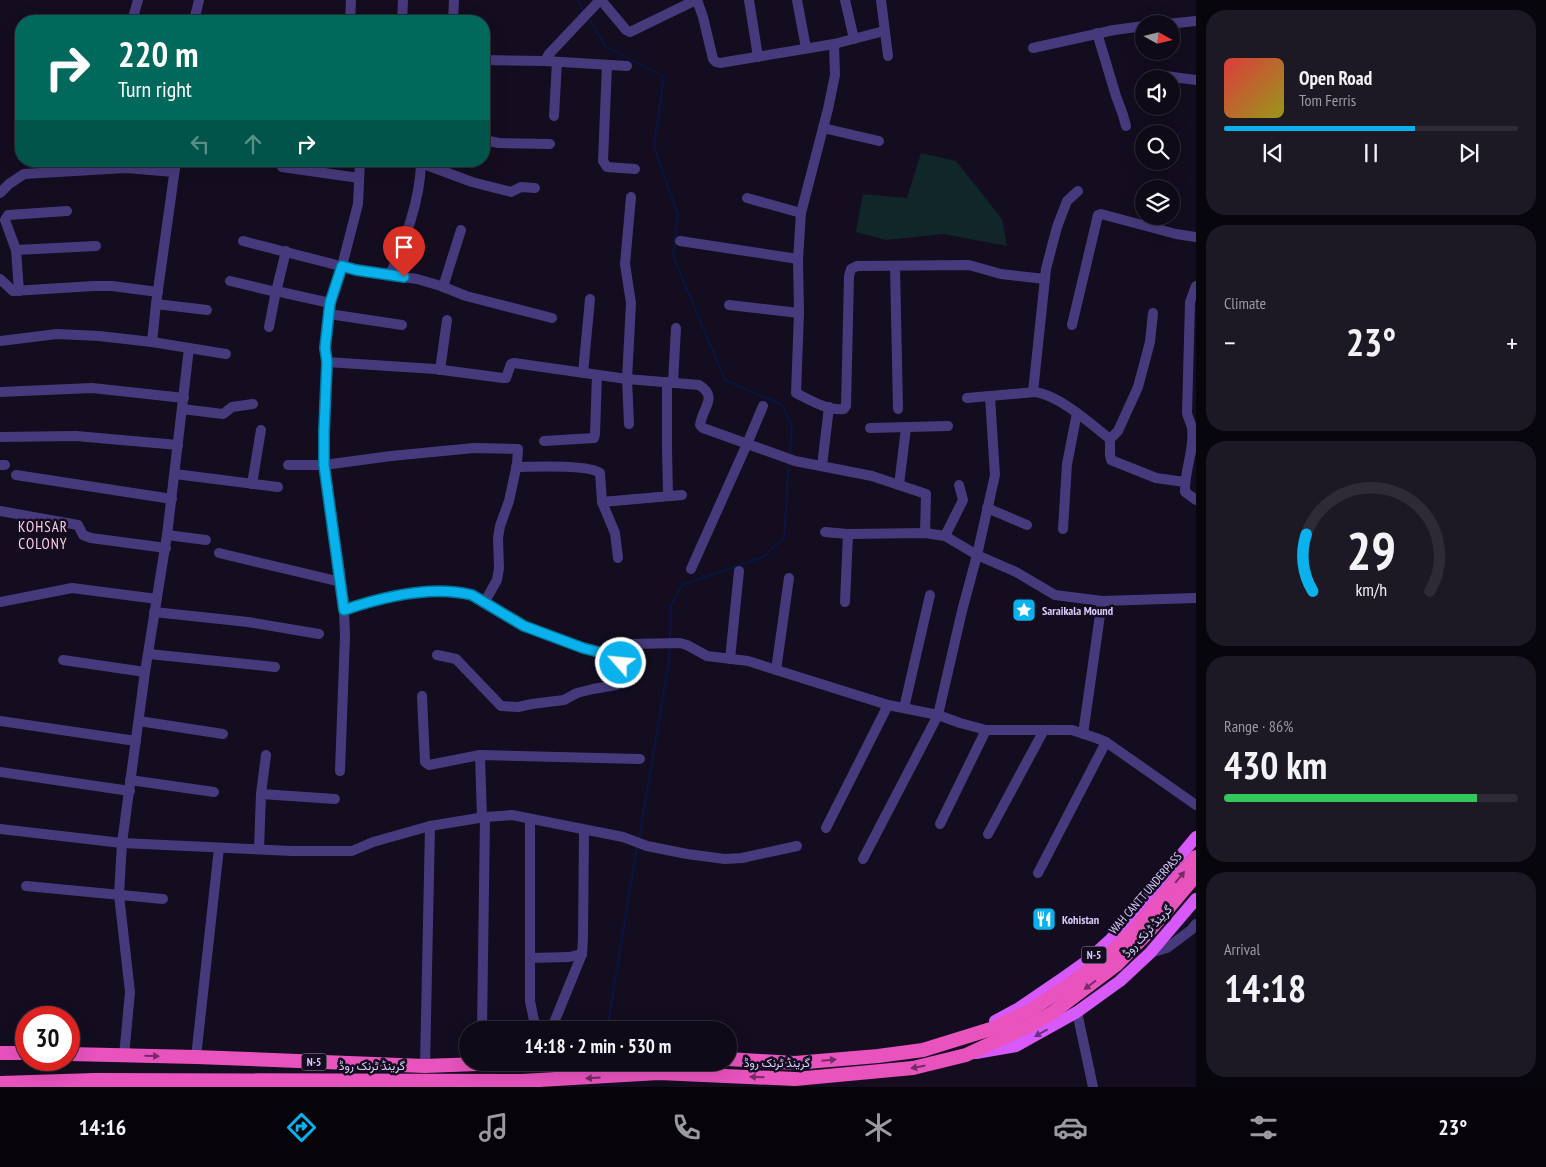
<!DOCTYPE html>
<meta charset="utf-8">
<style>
:root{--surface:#0e0a17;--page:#1c1824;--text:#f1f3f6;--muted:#9b9aa1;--line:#2e2b36;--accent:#09b2ed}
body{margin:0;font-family:"PT Sans Narrow",Vazirmatn,sans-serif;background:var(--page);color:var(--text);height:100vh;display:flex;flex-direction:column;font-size:19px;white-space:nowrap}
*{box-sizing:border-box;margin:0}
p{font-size:16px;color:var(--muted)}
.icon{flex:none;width:28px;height:28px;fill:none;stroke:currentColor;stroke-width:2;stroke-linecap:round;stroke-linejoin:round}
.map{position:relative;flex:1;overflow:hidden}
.drawer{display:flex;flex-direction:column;gap:10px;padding:10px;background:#08060d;width:350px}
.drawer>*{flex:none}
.top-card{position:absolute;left:15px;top:15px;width:475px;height:152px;border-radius:20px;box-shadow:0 5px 20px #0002,0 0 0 1px var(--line);background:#00695c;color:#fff;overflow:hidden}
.needle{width:32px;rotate:98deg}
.controls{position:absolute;left:1135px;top:15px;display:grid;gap:10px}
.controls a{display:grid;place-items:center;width:45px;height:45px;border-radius:50%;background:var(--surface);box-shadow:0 5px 20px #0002,0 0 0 1px var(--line);font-size:25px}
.speed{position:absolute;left:15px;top:1006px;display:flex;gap:10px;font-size:25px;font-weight:700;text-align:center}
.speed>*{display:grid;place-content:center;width:65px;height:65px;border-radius:50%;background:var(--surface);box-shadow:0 5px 20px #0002,0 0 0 1px var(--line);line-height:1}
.speed .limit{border:8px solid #d22;background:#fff;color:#111}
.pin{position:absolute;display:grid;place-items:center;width:42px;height:42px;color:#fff;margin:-51px -21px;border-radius:50% 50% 50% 0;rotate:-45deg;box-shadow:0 0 5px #0007}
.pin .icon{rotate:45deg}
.me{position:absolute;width:55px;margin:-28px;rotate:297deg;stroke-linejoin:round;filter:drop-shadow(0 0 4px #0008)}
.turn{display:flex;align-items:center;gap:18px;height:105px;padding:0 20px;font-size:22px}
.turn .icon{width:65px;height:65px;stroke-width:2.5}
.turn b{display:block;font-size:35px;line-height:42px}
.lanes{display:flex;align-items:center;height:48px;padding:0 20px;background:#0003;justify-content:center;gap:25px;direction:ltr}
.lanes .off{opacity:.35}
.big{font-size:38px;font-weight:800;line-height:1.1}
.drawer .tile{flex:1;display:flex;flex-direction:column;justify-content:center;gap:8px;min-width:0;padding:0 18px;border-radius:20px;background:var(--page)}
.drawer .dial{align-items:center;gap:0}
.dial svg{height:130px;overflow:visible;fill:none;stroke:var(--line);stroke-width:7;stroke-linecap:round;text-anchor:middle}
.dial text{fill:var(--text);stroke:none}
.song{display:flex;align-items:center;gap:15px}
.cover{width:60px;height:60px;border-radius:8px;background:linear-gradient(135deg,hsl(0 70% 55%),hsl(60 70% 35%))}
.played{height:5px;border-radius:2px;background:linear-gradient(90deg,var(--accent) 65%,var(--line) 65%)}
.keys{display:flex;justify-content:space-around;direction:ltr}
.heat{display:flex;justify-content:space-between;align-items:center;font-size:28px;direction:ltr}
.charge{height:8px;border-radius:4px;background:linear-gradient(90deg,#34c759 86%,var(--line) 0)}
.trip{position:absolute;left:459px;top:1021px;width:278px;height:50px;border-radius:25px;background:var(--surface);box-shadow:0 5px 20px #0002,0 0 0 1px var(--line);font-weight:800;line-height:50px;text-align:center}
.tab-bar{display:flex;height:80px;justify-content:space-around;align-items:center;background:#060409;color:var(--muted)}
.tab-bar .icon{width:35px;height:35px}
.tab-bar .selected{color:var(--accent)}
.tab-bar b{font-size:22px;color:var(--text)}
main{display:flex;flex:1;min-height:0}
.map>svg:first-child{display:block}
</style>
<main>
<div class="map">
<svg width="1196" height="1087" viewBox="0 0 1196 1087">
<rect width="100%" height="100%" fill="#130d1f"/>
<!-- green -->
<path fill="#112629" d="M 921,153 L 956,161 L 1002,219 L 1007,246 L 943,234 L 886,240 L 856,232 L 863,194 L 907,198 Z"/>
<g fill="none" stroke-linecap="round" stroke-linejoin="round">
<!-- stream -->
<g stroke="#0b143a" stroke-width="2.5">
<path d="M 578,0 L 585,12"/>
<path d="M 588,17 L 605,46 L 664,77 L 654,146 L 678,215 L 673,256 L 725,380 L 782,405 L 792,427 L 790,456"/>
<path d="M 670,641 L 671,606 L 682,585 L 763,557 L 784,538 L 789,461"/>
<path d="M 639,839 L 669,660 L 669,647"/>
<path d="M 607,1030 L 637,847"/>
<path d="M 600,1071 L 601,1062"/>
</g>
<!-- minor -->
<g stroke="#473a7c" stroke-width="10">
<path d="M 601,0 L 626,30 L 630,32 L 696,0"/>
<path d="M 697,0 L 703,17 L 713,59 L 716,62 L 720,63 L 834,44 L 884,31"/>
<path d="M 749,0 L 758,57"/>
<path d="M 797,0 L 806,48"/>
<path d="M 845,0 L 854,39"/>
<path d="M 881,0 L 888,56"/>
<path d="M 132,21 L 138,0"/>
<path d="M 194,21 L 199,0"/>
<path d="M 350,21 L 351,0"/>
<path d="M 402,21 L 403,0"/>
<path d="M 453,21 L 454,0"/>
<path d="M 1167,24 L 1196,21"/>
<path d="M 1097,33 L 1116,96 L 1123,115 L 1126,126"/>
<path d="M 834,44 L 835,75 L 828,109 L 801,213 L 798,259 L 799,313 L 796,393 C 810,400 828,411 844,409 L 846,406 L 849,276 L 851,269 L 857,266 L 969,265 L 1001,274 L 1045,279"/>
<path d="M 1033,48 L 1114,30 L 1144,26"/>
<path d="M 484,60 L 545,61 L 627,66"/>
<path d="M 545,61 L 549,54 L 600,0"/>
<path d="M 607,65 L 603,161 L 607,167 L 635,169"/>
<path d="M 1158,75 L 1196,80"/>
<path d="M 554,116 L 557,62"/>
<path d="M 823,128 L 879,141"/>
<path d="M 484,140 L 499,143 L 550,144"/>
<path d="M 282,167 L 359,178"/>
<path d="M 0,193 L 9,184 L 24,174 L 126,168 L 174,172"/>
<path d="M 747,198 L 801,213"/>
<path d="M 243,241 L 356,270 L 417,279 L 441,286 L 466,296 L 552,318"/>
<path d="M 680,241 L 798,259"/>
<path d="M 16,250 L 96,246"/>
<path d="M 895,266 L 898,409"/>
<path d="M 390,275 C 405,239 420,202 421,163 L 472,182 L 511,192 L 521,187 L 535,188"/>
<path d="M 0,279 L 13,291 L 94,286 L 112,286 L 158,292"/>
<path d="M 230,281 L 276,292"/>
<path d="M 1196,286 L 1190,302 L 1187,413 C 1188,418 1191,423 1192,428 C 1195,449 1184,471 1185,492 L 1196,500"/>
<path d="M 443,287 L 461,230"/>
<path d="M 19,291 L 16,250 L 5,220 L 8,215 L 67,211"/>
<path d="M 276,291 L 330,303"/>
<path d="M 156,304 L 207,310"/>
<path d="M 729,305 L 799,313"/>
<path d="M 329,314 L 402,325"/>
<path d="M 1072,325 L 1098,215 L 1101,214 L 1176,234 L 1196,237"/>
<path d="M 269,327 L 275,296 L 286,251"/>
<path d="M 0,341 L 57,334 L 99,336 L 152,342 L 226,354"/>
<path d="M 152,342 L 156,304 L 176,161"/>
<path d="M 327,362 L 435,369 L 503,378 L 506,378 L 511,364 L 514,363 L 627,379 L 699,385 C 719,397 702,408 700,425 L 703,428 L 795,461 L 872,476 L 926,494 L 925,533"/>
<path d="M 440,370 L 447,320"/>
<path d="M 583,373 L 590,299"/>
<path d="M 667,382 L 667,447 L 668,496"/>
<path d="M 673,383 L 676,328"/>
<path d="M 0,392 L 92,388 L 184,398"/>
<path d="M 1033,392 L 1046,269 L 1057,227 L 1067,201 L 1078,191"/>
<path d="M 967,398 L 1035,392 C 1059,395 1091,424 1110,439 L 1110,455 L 1111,460 L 1156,478 L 1185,482"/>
<path d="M 182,409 L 223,414 L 232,407 L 253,404"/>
<path d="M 629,424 L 627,379 L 631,303 L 625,264 L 631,197"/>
<path d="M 870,428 L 948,426"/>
<path d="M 0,437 L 76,436 L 178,445"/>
<path d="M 1110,439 L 1118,431 L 1138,387 L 1150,342 L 1153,313"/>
<path d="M 544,441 L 594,438 L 595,434 L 597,375"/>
<path d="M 0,465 L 5,465"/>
<path d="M 288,465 L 324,465 L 391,456 L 474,448 L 518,449 L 517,464 L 509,501 L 500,526 L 498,538 L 499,568 L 497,580 L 484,603"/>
<path d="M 822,466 L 829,407"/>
<path d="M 516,467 C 533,467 588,464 600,473 L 602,502 L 615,533 L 618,558"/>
<path d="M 175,474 L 278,487"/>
<path d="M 16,475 L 172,499"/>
<path d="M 252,484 L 261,430"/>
<path d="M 899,485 L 906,428"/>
<path d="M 602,502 L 682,495"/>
<path d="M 987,508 L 1027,525"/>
<path d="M 0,511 L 78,525 L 83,535 L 91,538 L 166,548"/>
<path d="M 1063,529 L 1067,464 L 1077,413"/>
<path d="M 825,532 L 848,534 L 925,533 L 945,536 L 977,555 L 1016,572 L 1055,595 L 1102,601 L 1196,598"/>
<path d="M 167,535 L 206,540"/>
<path d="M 945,536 L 963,500 L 959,485"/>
<path d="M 219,553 L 341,582"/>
<path d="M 691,569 L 747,444 L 763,406"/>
<path d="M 0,602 L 72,588 L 157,599"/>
<path d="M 845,602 L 848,534"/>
<path d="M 344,610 C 382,597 432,585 472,595 L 524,626 L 583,648 L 618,657 L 621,659 L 621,663 L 616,685 L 593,689 L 577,693 L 564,700 L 532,704 L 518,707 L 501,706 L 456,659 L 437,655"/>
<path d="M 154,612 L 248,622 L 319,634"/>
<path d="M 149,654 L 275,667"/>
<path d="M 621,659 L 624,648 L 630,644 L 680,643 L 687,645 L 707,656 L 748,661 L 888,705"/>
<path d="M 730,659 L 739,571"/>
<path d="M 63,660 L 145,672"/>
<path d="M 776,670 L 789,578"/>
<path d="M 422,696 L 425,762 L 429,765 L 480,755 L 640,759"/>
<path d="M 904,708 L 930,595"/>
<path d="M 0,721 L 136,741"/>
<path d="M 139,721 L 223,734"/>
<path d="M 1083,734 L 1102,601"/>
<path d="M 480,755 L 482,818"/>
<path d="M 340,771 L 345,636 L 344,610 L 324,465 L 324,431 L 327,362 L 325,348 L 331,300 L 342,266 L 358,204 L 360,161"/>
<path d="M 0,772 L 130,791"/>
<path d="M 130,780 L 214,792"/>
<path d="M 261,794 L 335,799"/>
<path d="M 530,819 L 530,1001 L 536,1030"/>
<path d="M 940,824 L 986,730"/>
<path d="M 826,828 L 888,705 L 938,715 L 960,723 L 986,730 L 1072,730 L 1096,738 L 1106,742 L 1196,805"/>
<path d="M 0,829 L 122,843 L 292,851 L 352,851 L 373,842 L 430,826 L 485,817 L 512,815 L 623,837 L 647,846 L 687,854 L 725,859 L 742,858 L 797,846"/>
<path d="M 988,834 L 1044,730"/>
<path d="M 259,849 L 261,794 L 266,755"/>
<path d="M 863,859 L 938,715 L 962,611 L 977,555 L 995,475 L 990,397"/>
<path d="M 1038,873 L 1106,742"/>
<path d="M 26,886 L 163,899"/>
<path d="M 1150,953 L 1167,948 L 1191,930 L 1196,924"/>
<path d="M 530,958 L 569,957 L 582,954"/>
<path d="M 1077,1012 L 1093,1087"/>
<path d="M 482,1030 L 485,817"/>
<path d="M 551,1030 L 582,954 L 583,938 L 584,830"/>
<path d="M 124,1056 L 130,992 L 119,895 L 122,843 L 145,672 L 167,535 L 189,348"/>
<path d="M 196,1057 L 219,848"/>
<path d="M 425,1066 L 430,826"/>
</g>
<!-- primary -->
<g stroke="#d759f9" stroke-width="12">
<path d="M 995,1021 L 1019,1008 L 1066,976 L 1087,961 L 1110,940 L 1196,837"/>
<path d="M 976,1053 L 1016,1046 L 1077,1012 L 1120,981 L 1150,953 L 1196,899"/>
</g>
<!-- trunk -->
<g stroke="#e853be" stroke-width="14">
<path d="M 0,1053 L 26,1053"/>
<path d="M 69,1054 L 196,1057 L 425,1066 L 478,1064 L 572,1062"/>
<path d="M 728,1059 L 795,1063 L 878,1056 L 923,1050 L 994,1028 L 1031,1010 L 1070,984 L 1105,958 L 1132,933 L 1196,857"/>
<path d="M 0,1083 L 95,1080 L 522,1081 L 659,1073 L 795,1079 L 913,1068 L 966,1055 L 1029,1026 L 1052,1013 L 1116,965 L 1149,931 L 1196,875"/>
</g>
</g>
<!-- one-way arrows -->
<defs><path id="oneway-solid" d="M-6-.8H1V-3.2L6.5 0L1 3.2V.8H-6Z" transform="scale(1.25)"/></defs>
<g fill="#732c67">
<use href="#oneway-solid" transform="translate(1180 877) rotate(-51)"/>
<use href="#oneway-solid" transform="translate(1090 985) rotate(143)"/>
<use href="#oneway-solid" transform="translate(152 1056) rotate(1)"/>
<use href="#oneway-solid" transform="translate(829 1060) rotate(-5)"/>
<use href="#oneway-solid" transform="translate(918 1067) rotate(169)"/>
<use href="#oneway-solid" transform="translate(757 1077) rotate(-178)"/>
<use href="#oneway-solid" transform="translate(593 1078) rotate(176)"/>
</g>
<use fill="#6b2f81" href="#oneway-solid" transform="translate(1041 1033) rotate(151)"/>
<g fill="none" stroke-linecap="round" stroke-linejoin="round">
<!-- route casing -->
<g stroke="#06749a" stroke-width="12">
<path id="route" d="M 404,277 L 356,270 L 342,266 L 330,303 L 325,348 L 327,362 L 324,431 L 324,465 L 344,610 C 382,597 432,585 472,595 L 524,626 L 583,648 L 618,657 L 621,660 L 621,663"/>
</g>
<!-- route -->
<use href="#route" stroke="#09b2ed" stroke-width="9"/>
</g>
<!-- icons -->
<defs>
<g id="sight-square" transform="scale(1.25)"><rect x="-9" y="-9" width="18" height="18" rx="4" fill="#09b2ed" stroke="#130d1f"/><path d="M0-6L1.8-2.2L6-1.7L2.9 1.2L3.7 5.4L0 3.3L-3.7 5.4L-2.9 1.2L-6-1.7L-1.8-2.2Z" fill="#fff"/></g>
<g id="restaurant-square" transform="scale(1.25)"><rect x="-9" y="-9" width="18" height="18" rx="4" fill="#09b2ed" stroke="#130d1f"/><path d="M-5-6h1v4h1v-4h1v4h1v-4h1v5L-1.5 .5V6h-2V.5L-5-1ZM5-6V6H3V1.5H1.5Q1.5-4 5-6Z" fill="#fff"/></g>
</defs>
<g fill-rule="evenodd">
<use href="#sight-square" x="1024" y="610"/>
<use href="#restaurant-square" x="1044" y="919"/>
</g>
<g text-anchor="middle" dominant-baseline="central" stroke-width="5" stroke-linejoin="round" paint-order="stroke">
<!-- shield labels -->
<g fill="#130d1f" stroke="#9e93ba" stroke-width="1">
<rect x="1081.5" y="946.5" width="25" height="17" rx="4"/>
<rect x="301.5" y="1053.5" width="25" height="17" rx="4"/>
</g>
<g font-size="11" font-weight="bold" fill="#dacdfd">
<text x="1094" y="955">N-5</text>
<text x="314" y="1062">N-5</text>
</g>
<!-- poi labels -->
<g font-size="12" font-weight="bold" fill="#dacdfd" stroke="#130d1f" text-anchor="start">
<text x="1042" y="610">Saraikala Mound</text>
<text x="1062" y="919">Kohistan</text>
</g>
<!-- street labels -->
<g font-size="12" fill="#dacdfd" stroke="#130d1f">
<text transform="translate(1145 893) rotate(-49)">WAH CANTT UNDERPASS</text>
<text transform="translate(1147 931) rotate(-47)">گرینڈ ٹرنک روڈ</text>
<text x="777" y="1062">گرینڈ ٹرنک روڈ</text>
<text x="372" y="1065">گرینڈ ٹرنک روڈ</text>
</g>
<!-- quarter labels -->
<g font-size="15" letter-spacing="1" fill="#fdcfe5" stroke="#130d1f">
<text x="43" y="526">KOHSAR<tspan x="43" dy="17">COLONY</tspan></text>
</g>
</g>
</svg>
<div class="controls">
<a><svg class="needle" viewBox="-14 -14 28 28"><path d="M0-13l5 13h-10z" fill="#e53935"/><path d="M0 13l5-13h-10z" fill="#9b9aa1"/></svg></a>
<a><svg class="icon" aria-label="sound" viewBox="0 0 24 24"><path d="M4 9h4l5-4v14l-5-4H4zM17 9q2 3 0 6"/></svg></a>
<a><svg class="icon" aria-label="search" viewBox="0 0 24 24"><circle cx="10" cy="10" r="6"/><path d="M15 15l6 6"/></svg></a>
<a><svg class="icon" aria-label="layers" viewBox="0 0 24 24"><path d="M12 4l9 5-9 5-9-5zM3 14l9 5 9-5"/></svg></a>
</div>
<div class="speed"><div class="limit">30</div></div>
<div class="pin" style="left:404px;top:277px;background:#d93025"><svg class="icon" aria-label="arrive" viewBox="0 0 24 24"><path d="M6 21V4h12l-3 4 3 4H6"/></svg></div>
<svg class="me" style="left:621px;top:663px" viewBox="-20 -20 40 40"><circle r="17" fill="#09b2ed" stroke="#fff" stroke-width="3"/><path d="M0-11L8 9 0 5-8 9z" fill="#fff"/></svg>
<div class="trip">14:18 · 2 min · 530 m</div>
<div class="top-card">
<div class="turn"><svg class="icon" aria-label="right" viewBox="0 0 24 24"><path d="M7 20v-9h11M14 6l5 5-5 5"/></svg><div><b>220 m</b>Turn right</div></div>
<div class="lanes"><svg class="icon off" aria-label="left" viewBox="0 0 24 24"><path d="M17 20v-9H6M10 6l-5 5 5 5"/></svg><svg class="icon off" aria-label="ahead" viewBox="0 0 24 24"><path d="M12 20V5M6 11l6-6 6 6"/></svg><svg class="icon" aria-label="right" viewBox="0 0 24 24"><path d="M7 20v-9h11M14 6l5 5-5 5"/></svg></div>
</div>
</div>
<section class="drawer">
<div class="tile">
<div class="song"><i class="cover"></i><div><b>Open Road</b><p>Tom Ferris</p></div></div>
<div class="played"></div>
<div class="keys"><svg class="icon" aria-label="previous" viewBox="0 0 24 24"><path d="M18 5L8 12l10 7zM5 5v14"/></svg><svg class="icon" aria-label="pause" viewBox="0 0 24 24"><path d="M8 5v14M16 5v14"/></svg><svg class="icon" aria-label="next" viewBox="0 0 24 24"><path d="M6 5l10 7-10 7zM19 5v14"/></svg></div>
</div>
<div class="tile"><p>Climate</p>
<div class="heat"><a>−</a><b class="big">23°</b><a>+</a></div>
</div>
<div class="tile dial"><svg viewBox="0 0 100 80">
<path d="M14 69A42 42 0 1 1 86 69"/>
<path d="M14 69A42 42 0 0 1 10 34" stroke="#09b2ed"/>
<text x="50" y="56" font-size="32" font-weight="700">29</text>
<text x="50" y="72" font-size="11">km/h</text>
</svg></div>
<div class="tile"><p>Range · 86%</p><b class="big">430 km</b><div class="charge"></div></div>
<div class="tile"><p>Arrival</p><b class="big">14:18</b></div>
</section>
</main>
<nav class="tab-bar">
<b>14:16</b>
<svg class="icon selected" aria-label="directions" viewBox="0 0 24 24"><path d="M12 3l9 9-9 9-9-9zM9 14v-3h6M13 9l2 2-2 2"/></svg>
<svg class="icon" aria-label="music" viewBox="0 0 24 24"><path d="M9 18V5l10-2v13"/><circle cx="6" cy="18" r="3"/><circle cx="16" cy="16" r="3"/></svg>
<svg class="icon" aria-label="phone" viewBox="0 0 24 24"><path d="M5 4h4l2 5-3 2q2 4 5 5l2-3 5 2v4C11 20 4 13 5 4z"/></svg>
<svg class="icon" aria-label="climate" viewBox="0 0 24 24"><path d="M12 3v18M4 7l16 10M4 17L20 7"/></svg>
<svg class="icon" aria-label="car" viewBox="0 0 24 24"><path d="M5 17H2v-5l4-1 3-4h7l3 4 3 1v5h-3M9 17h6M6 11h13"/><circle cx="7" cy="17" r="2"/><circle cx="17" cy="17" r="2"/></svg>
<svg class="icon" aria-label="filters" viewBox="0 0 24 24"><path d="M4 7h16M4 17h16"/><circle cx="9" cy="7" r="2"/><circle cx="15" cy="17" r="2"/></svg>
<b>23°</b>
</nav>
